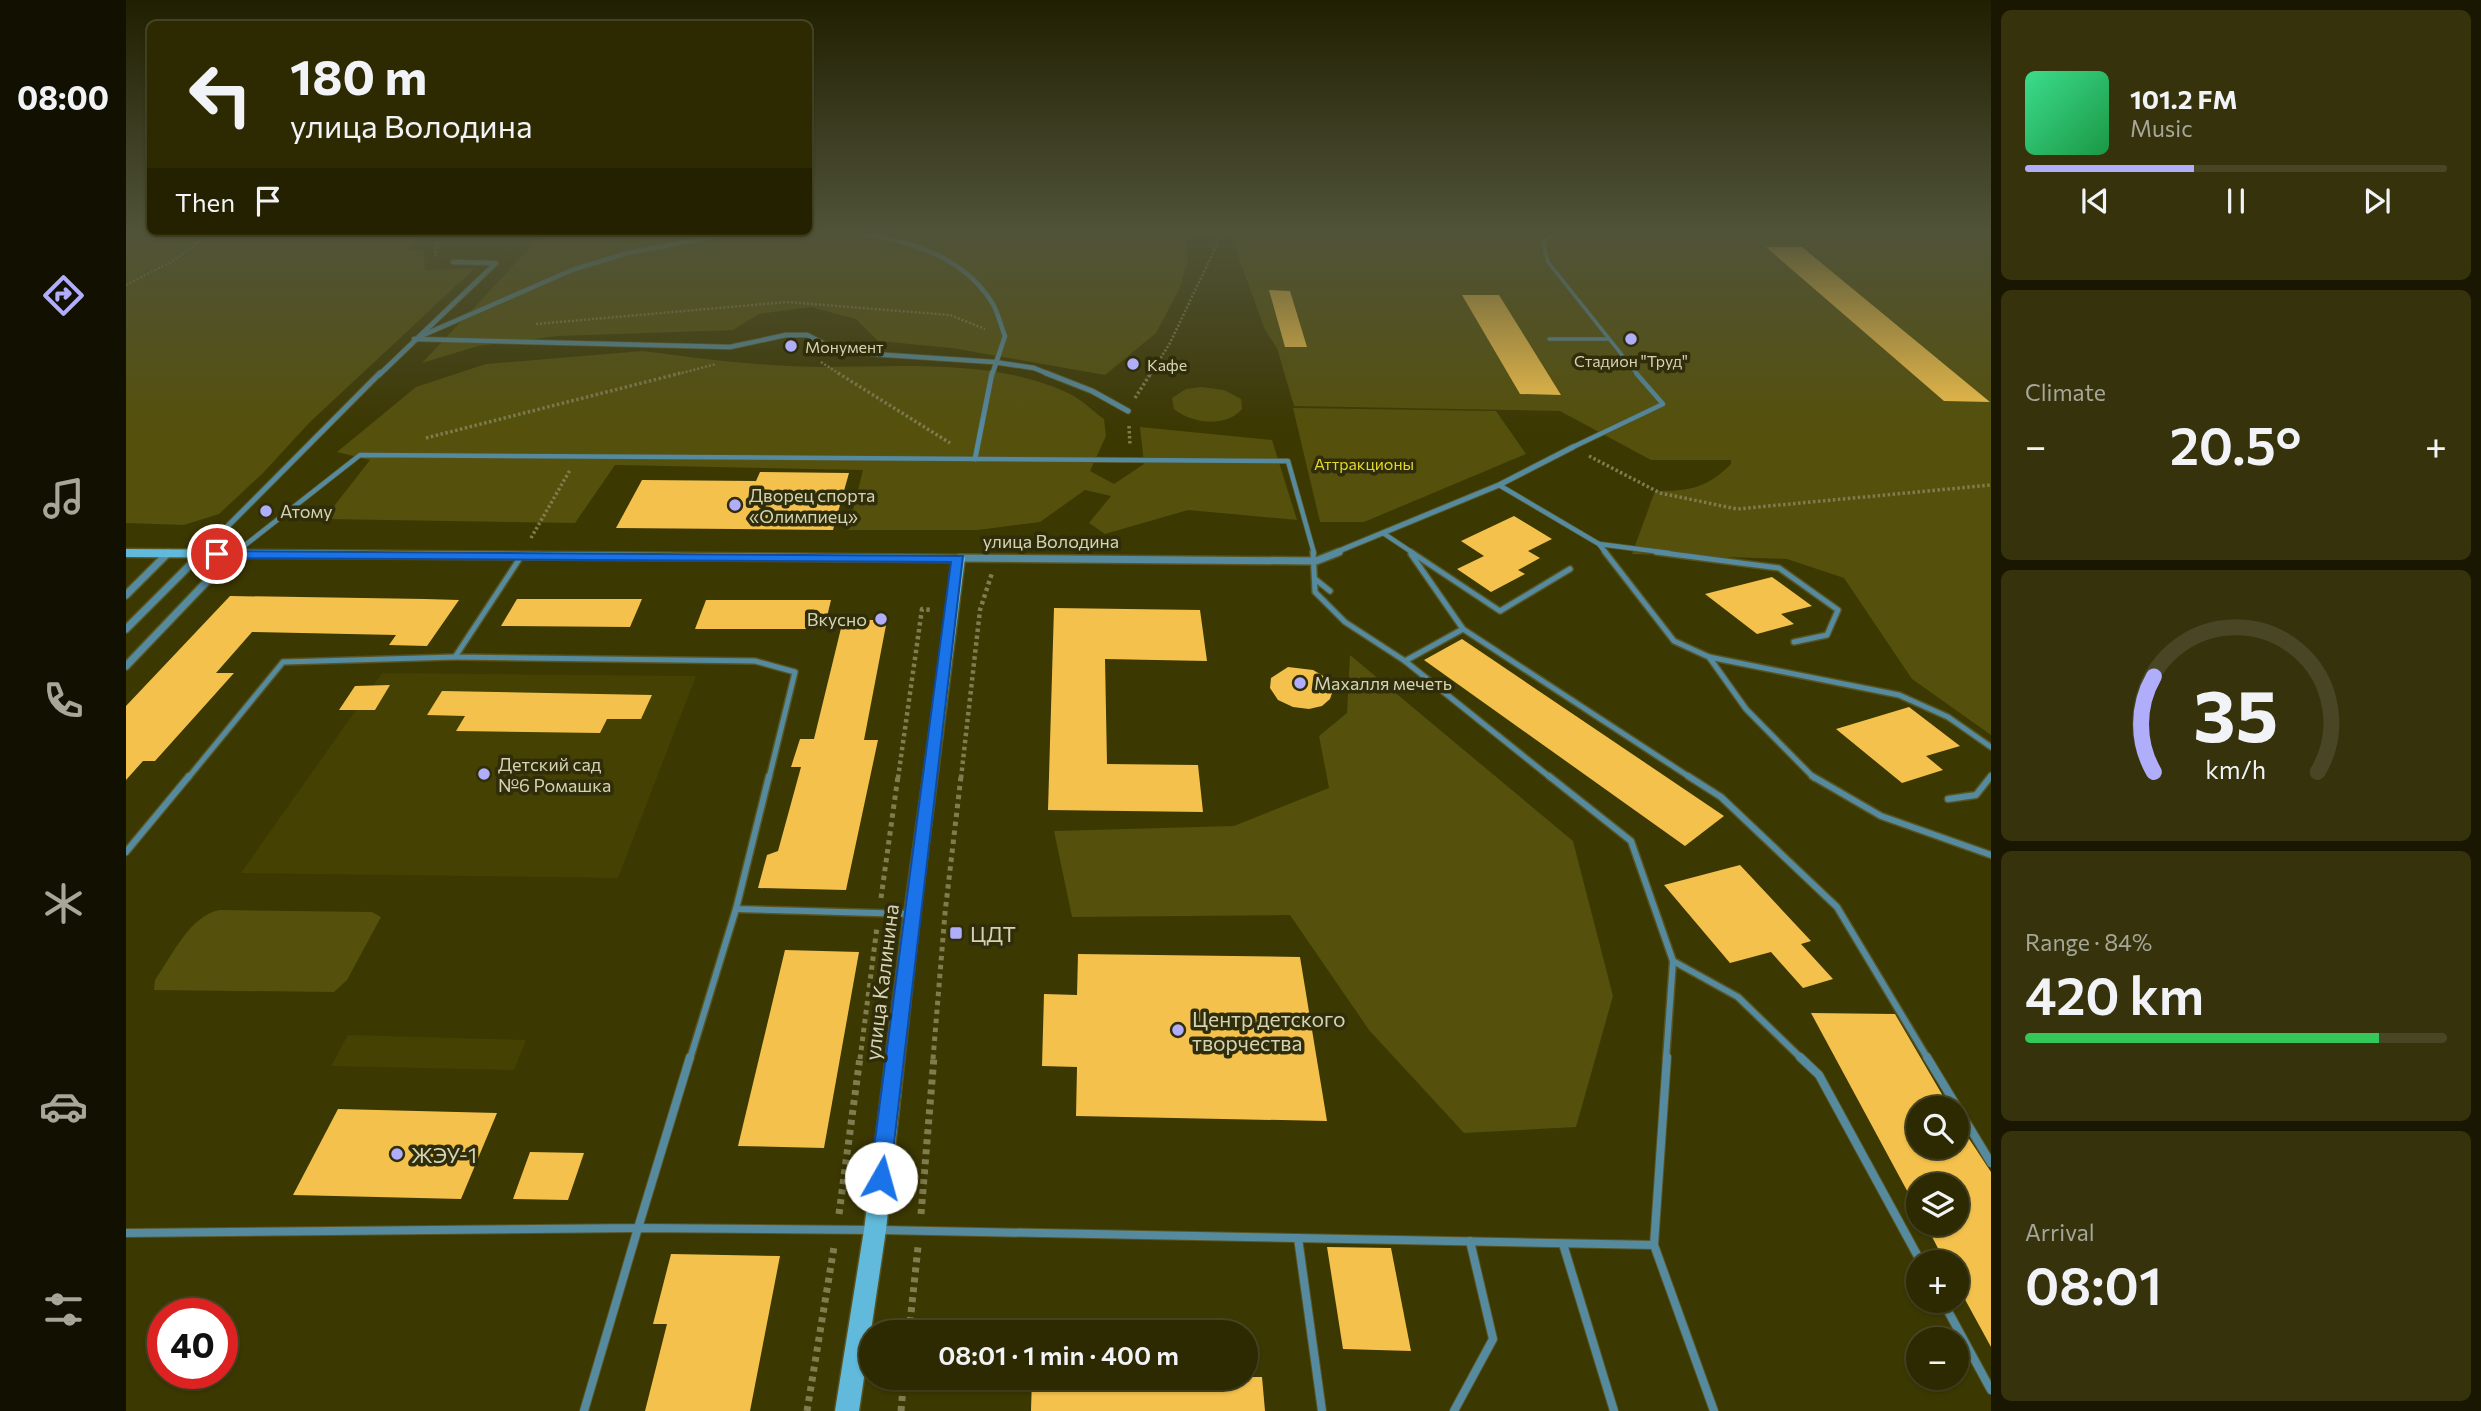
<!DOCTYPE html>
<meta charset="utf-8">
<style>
:root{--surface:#2d2a02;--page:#35320c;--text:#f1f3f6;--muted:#a7a799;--line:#484624;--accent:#b0aefa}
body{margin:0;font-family:Commissioner,sans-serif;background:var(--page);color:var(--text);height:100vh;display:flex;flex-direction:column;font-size:26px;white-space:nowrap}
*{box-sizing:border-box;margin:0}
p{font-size:23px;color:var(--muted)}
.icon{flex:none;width:38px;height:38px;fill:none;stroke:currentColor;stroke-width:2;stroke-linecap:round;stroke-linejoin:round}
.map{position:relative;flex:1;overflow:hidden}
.details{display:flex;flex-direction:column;gap:10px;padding:10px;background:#191701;width:490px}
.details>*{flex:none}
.top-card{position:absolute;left:21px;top:21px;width:665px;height:214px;border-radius:10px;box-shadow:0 2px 5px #0004,0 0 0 2px var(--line);background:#2d2a02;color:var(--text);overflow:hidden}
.controls{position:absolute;left:1780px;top:1096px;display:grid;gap:14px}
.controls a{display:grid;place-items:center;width:63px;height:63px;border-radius:50%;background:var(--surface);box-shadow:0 2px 5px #0004,0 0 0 2px var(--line);font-size:35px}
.speed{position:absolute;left:21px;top:1298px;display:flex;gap:14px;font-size:35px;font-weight:700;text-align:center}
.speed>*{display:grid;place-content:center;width:91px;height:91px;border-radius:50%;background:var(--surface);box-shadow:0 2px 5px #0004,0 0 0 2px var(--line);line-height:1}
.speed .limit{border:10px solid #d22;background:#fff;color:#111}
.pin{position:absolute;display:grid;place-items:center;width:60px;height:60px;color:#fff;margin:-30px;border:4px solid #fff;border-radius:50%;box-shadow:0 2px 7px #0007}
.me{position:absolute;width:77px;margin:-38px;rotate:7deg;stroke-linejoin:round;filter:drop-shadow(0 0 5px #0008)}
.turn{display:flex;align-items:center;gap:24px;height:147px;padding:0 28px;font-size:32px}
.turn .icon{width:91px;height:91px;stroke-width:2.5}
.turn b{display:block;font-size:49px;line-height:60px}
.then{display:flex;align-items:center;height:66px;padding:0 28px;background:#0003;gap:14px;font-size:26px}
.big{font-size:52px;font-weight:600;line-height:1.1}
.details .widget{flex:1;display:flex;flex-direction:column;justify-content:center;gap:10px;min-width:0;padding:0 24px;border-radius:10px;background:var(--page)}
.details .dial{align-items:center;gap:0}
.dial svg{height:182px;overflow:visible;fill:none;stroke:var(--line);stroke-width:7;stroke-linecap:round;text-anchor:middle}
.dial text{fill:var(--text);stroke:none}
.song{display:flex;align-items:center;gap:21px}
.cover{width:84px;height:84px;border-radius:10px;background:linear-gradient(135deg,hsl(150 70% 55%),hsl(140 70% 35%))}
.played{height:7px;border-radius:4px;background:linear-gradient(90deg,var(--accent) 40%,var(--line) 40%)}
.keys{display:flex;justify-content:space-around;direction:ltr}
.heat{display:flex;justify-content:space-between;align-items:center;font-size:38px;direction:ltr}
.charge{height:10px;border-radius:5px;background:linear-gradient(90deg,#34c759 84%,var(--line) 0)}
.trip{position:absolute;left:733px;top:1320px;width:399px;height:70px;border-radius:35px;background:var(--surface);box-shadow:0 2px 5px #0004,0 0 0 2px var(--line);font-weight:600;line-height:70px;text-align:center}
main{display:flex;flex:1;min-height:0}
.tabs{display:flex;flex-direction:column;width:126px;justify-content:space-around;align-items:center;background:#121101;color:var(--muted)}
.tabs .icon{width:49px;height:49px}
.tabs .selected{color:var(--accent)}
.tabs b{font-size:32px;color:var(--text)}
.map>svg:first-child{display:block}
</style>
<main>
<nav class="tabs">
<b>08:00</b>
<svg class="icon selected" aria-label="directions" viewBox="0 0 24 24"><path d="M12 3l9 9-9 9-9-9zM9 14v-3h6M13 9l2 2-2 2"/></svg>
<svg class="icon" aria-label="music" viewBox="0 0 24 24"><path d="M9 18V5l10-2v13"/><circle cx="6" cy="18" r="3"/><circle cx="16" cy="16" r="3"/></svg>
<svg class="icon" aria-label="phone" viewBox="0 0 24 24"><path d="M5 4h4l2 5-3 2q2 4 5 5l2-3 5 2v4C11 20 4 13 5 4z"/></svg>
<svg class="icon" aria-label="climate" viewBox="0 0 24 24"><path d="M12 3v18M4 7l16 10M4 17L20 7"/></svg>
<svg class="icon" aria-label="car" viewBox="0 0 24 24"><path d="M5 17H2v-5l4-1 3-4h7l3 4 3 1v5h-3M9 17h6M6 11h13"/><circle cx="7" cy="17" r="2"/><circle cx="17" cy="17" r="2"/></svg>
<svg class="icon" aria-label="filters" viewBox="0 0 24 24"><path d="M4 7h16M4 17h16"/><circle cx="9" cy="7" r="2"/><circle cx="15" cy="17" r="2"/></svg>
</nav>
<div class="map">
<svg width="1865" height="1411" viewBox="0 0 1865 1411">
<rect width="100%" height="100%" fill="#3c3802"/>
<!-- built -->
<g fill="#454102">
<path d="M 256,673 L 570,676 L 492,878 L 115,873 Z"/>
<path d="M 222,1035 L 400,1040 L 388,1070 L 205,1066 Z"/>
</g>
<!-- green -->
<g fill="#55500b">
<path d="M 0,231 L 293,231 L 296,233 L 284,249 L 298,251 L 299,270 L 349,268 L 184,422 L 137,473 L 93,514 L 58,525 L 0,523 Z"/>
<path d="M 420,231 L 1060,231 L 1058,233 L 1062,260 L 1053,290 L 1030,333 L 979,375 L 826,348 L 752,341 L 730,319 L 685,307 L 633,314 L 607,330 L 432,336 L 352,346 L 296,363 Z"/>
<path d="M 1141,231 L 1741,231 L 1746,235 L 1744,231 L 1865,231 L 1865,735 L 1786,679 L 1718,578 L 1661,559 L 1506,554 L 1529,491 C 1563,491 1580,489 1605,464 L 1605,460 L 1525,460 L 1434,411 L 1168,406 L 1151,348 L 1139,330 L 1105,236 Z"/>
<path d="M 517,351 C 575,359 634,366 692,367 C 771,367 871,358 944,394 C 956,400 967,411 978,419 L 980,436 L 964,471 L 988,484 L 1018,464 L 1014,427 L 1146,440 L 1171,520 L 1062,510 L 979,534 L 963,523 L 985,496 L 959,490 L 914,522 L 852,530 L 722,530 L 737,470 L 489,465 L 449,523 L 198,519 L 244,460 L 211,452 L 290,387 L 360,364 Z"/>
<path d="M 1075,387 L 1098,390 L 1115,399 L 1116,409 C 1100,428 1066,424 1048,409 L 1046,398 L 1060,389 Z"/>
<path d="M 1167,408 L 1370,411 L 1400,454 L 1238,522 L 1194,522 Z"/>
<path d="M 1224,655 L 1447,841 L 1487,996 L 1450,1127 L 1338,1133 L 1243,1030 L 1164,915 L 946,917 L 928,831 L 1108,826 L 1203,788 L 1193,736 L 1221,713 Z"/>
<path d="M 94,910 L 246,912 L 255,917 L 221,980 L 208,992 L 28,990 L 29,980 C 46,956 64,915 94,910 Z"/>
</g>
<!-- building -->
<g fill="#f4c24c">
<path d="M 1640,247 L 1676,247 L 1864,402 L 1818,401 Z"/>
<path d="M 1143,290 L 1164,291 L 1181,347 L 1159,347 Z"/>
<path d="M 1336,295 L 1373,295 L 1435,395 L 1394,394 Z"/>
<path d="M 634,472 L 723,473 L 707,530 L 490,528 L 516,480 L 630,481 Z"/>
<path d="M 1388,516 L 1426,539 L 1402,551 L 1414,558 L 1392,570 L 1399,574 L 1365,592 L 1331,569 L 1358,556 L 1335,541 Z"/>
<path d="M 1646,577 L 1686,606 L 1655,614 L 1668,624 L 1631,634 L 1579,594 Z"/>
<path d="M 104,596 L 299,599 L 333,600 L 301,646 L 263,645 L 270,635 L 126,632 L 90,673 L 108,673 L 29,761 L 17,761 L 0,780 L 0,706 Z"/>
<path d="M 391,599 L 516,599 L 504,627 L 375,626 Z"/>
<path d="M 580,600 L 705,600 L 698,629 L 569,629 Z"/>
<path d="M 928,608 L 1074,610 L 1081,661 L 979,659 L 981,764 L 1072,765 L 1077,812 L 922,810 Z"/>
<path d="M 717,620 L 761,620 L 738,740 L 752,740 L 720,890 L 632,888 L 641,855 L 652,851 L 675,767 L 665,767 L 674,739 L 688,739 Z"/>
<path d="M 1336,639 L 1598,816 L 1559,846 L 1298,660 Z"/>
<path d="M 1162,667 L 1187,670 L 1201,678 L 1207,690 L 1204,699 L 1196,706 L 1183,709 L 1167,707 L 1152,700 L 1144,688 L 1145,678 Z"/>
<path d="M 264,685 L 249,710 L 213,710 L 229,686 Z"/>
<path d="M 316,691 L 526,695 L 515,719 L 481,719 L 474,733 L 330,731 L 339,716 L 301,715 Z"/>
<path d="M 1783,707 L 1834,746 L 1800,756 L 1817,770 L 1776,783 L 1710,729 Z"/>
<path d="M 1614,865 L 1685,941 L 1675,944 L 1707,979 L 1677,988 L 1645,952 L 1604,963 L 1538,885 Z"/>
<path d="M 659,950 L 733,952 L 698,1148 L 612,1146 Z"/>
<path d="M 952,954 L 1174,957 L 1201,1121 L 950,1116 L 951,1067 L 916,1066 L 918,994 L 951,995 Z"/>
<path d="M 1685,1013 L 1769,1014 L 1824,1108 L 1792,1108 L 1792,1146 L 1830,1146 L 1830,1119 L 1865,1172 L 1865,1347 L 1830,1283 L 1830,1262 L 1819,1262 L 1799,1223 L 1830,1223 L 1830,1185 L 1792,1185 L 1792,1211 Z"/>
<path d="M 212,1109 L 371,1113 L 335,1199 L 167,1195 Z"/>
<path d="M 404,1152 L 458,1153 L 442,1200 L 387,1199 Z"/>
<path d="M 1201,1247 L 1265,1248 L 1285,1351 L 1217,1349 Z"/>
<path d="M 545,1254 L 654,1256 L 624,1411 L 519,1411 L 541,1324 L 527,1324 Z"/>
<path d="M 906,1377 L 1136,1377 L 1139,1411 L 905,1411 Z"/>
</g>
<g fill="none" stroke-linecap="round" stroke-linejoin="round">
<!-- lane-far4 casing -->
<g stroke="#585422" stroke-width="5">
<g id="lane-far4">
<path d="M 1433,231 L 1417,242 L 1422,262 L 1512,375"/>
<path d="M 1423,339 L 1481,339"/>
</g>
</g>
<!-- lane-far3 casing -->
<g stroke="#585422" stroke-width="6">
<g id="lane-far3">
<path d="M 1447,447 L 1537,404 L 1510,373"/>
<path d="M 1373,485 L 1473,544 L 1543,553"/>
<path d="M 1257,533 L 1287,553"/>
<path d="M 1473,544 L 1480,553"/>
<path d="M 109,553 L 234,455 L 1162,461 L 1188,553"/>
</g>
</g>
<!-- lane-far2 casing -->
<g stroke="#585422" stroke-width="8">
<g id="lane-far2">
<path d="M 1187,552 L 1189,592 L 1219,622 L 1279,661 L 1425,778"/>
<path d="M 1285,552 L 1374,611 L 1444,569"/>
<path d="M 1479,552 L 1548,641 L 1583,657 L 1773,695 L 1822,717 L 1865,747"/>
<path d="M 1530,552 L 1653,568 L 1712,610 L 1701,635 L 1668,642"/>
<path d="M 1285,554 L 1337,629 L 1565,778"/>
<path d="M 394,558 L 329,657 L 629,661 L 669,672 L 643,778"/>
<path d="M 1189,579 L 1204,591"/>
<path d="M 1583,657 L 1620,709 L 1688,778"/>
<path d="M 1279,661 L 1337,629"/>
<path d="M 62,778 L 157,662 L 329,657"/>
</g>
</g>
<!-- lane-far1 casing -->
<g stroke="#585422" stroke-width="9">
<g id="lane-far1">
<path d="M 643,776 L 610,909 L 784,914"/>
<path d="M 1423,776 L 1505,841 L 1547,961 L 1540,1059"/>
<path d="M 1562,776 L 1595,797 L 1711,907 L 1802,1059"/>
<path d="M 1686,776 L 1755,816 L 1865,855"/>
<path d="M 1822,799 L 1850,795 L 1865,776"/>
<path d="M 0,852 L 63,776"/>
<path d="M 1547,961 L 1612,997 L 1676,1059"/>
<path d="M 564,1059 L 610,909"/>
</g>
</g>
<!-- lane casing -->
<g stroke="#585422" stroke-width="10">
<g id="lane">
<path d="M 1674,1057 L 1693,1075 L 1795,1262"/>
<path d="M 1801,1057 L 1865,1163"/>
<path d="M 755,1230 L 1528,1245 L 1588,1411"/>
<path d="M 0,1233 L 512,1228 L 564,1057"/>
<path d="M 1172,1238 L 1196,1411"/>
<path d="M 1437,1244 L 1488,1411"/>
<path d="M 1528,1245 L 1541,1057"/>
<path d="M 1816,1300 L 1865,1390"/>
<path d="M 458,1411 L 512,1228 L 745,1230"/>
<path d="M 1328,1411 L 1367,1339 L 1344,1241"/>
</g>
</g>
<!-- street-far2 casing -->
<g stroke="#585422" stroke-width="6">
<g id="street-far2">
<path d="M 717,231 C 772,238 833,251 865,301 C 872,311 874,324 879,336 L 866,375"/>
<path d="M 295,336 L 446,270 L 501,253 L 617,231"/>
<path d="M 288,339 L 604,347 L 660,335 L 681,335 L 715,352 L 868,362 L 908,368 L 925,375"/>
<path d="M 253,375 L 370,263 L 327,262"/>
</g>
</g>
<!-- street-far1 casing -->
<g stroke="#585422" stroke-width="7">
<g id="street-far1">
<path d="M 920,373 L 966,391 L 1002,411"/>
<path d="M 849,459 L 866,373"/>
<path d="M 75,553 L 254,373"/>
<path d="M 1208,553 L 1373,485 L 1447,447"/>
</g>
</g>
<!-- street casing -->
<g stroke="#585422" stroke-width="10">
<g id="street">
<path d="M 833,558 L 1190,561 L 1213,552"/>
<path d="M 0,595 L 42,553"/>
<path d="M 0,629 L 77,552"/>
<path d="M 0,666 L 107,554"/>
</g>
</g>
<!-- secondary casing -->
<g stroke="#585422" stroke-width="3">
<path id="secondary" d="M 0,549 L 837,555 L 839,558 L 794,914 L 760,1230 L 733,1411 L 709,1411 L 738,1230 L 778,914 L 827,562 L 0,557 Z"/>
</g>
<!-- path-far4 -->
<g stroke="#7f7c4f" stroke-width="2.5" stroke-dasharray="2 2" stroke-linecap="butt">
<path d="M 313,231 L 309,255 L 313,256"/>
<path d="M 0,285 L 49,260 L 86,231"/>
<path d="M 410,324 L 661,302 L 824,315 L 859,329"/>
<path d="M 695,362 L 715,375"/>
<path d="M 548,375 L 590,364"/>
<path d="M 1024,375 L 1044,343 L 1095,236"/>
</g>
<!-- path-far3 -->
<g stroke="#7f7c4f" stroke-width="3.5" stroke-dasharray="2.5 2.5" stroke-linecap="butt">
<path d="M 712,373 L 824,443"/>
<path d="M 1009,398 L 1025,373"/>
<path d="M 1003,426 L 1004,445"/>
<path d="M 300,438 L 555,373"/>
<path d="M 1463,456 L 1534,493 L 1611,509 L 1865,485"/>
<path d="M 405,538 L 444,470"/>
</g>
<!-- path-far2 -->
<g stroke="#7f7c4f" stroke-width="4.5" stroke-dasharray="3.5 3.5" stroke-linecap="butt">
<path d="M 772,778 L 796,609 L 807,610"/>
<path d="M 835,778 L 854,610 L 866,573"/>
</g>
<!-- path-far1 -->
<g stroke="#7f7c4f" stroke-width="5" stroke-dasharray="4.5 4.5" stroke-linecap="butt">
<path d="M 755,898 L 772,776"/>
<path d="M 734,1059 L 751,927"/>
<path d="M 807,1059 L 819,913 L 835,776"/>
</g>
<!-- path -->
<g stroke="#7f7c4f" stroke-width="7" stroke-dasharray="5 5" stroke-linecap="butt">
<path d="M 713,1214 L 734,1057"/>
<path d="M 795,1214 L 808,1057"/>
<path d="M 783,1332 L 792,1247"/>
<path d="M 681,1411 L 708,1247"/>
<path d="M 775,1411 L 778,1377"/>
</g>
<!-- lane-far4 -->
<use href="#lane-far4" stroke="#558a9f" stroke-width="3.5"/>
<!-- lane-far3 -->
<use href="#lane-far3" stroke="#558a9f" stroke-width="4.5"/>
<!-- lane-far2 -->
<use href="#lane-far2" stroke="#558a9f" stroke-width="5"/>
<!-- lane-far1 -->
<use href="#lane-far1" stroke="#558a9f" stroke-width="6"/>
<!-- lane -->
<use href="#lane" stroke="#558a9f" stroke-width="8"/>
<!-- street-far2 -->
<use href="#street-far2" stroke="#558a9f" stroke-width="4.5"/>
<!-- street-far1 -->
<use href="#street-far1" stroke="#558a9f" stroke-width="5"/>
<!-- street -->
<use href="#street" stroke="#558a9f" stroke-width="7"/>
<!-- secondary -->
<use href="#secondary" fill="#61badb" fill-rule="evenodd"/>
</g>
<!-- sky -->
<linearGradient id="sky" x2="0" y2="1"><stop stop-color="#211f01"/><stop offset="0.54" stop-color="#505339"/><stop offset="1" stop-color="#505339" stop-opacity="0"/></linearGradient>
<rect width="1865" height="429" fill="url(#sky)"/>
<!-- route -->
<path fill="#1a73e8" stroke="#114b97" stroke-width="2" d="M 86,551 L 837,556 L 763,1186 L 755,1189 L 747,1186 L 744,1178 L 825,562 L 91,558 L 84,554 Z"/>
<!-- markers -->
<g fill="#b0aefa" stroke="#302d0b" stroke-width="2.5">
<circle cx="1505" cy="339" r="7"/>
<circle cx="665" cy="346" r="7"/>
<circle cx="1007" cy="364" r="7"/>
<circle cx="609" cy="505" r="7"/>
<circle cx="140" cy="511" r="7"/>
<circle cx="755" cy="619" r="7"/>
<circle cx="1174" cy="683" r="7"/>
<circle cx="358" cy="774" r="7"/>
<rect x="823" y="926" width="14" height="14" rx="3.5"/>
<circle cx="1052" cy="1030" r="7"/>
<circle cx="271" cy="1154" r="7"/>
</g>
<g text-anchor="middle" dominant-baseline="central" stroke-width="7" stroke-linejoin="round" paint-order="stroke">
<!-- far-poi labels -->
<g font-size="16" fill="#d5d3b3" stroke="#302d0b" text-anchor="start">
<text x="679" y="346">Монумент</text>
<text x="1505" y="360" text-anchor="middle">Стадион "Труд"</text>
<text x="1021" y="364">Кафе</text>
</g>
<!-- far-park labels -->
<g font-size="16" fill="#e3d72b" stroke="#302d0b">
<text x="1238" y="463">Аттракционы</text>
</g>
<!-- poi labels -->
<g font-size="18" fill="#d5d3b3" stroke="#302d0b" text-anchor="start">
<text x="623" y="495">Дворец спорта<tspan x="623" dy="21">«Олимпиец»</tspan></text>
<text x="154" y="511">Атому</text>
<text x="741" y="619" text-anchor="end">Вкусно</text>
<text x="1188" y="683">Махалля мечеть</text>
<text x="372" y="764">Детский сад<tspan x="372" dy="21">№6 Ромашка</tspan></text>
</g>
<!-- street labels -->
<g font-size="18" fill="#d5d3b3" stroke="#302d0b">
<text x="925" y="541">улица Володина</text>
</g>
<!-- near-poi labels -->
<g font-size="21" fill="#d5d3b3" stroke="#302d0b" text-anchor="start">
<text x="844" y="933">ЦДТ</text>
<text x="1066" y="1018">Центр детского<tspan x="1066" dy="24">творчества</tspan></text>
<text x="285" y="1154">ЖЭУ-1</text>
</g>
<!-- near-street labels -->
<g font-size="21" fill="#d5d3b3" stroke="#302d0b">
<text transform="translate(755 982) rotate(-83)">улица Калинина</text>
</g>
</g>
</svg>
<div class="controls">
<a><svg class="icon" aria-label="search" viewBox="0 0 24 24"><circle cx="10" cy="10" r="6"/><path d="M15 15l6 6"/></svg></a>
<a><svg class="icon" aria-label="layers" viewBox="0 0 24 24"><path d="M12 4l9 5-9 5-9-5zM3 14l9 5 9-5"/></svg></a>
<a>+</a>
<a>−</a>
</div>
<div class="speed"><div class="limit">40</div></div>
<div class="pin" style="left:91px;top:554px;background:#d93025"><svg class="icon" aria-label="arrive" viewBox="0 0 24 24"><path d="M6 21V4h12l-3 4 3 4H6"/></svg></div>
<svg class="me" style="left:755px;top:1178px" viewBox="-20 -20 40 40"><circle r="19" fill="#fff"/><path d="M0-13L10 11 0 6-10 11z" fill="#1a73e8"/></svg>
<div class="trip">08:01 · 1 min · 400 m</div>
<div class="top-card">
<div class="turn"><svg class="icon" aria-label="left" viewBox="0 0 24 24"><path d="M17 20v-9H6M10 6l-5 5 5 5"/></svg><div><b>180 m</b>улица Володина</div></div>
<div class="then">Then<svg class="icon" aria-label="arrive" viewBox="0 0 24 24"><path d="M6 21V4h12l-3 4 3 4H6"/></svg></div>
</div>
</div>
<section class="details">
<div class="widget">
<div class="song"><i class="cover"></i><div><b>101.2 FM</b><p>Music</p></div></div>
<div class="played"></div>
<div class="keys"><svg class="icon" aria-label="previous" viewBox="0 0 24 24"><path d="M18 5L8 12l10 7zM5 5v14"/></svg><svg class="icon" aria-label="pause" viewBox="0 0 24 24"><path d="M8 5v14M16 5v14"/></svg><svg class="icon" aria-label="next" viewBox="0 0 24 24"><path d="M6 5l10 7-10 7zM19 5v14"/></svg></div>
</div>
<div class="widget"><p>Climate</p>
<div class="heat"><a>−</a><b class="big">20.5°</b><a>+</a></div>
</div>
<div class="widget dial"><svg viewBox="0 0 100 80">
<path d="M14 69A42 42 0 1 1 86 69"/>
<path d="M14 69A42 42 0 0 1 14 27" stroke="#b0aefa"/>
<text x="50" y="56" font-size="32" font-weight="700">35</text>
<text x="50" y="72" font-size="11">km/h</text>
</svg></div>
<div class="widget"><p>Range · 84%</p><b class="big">420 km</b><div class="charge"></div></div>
<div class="widget"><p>Arrival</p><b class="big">08:01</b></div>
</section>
</main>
